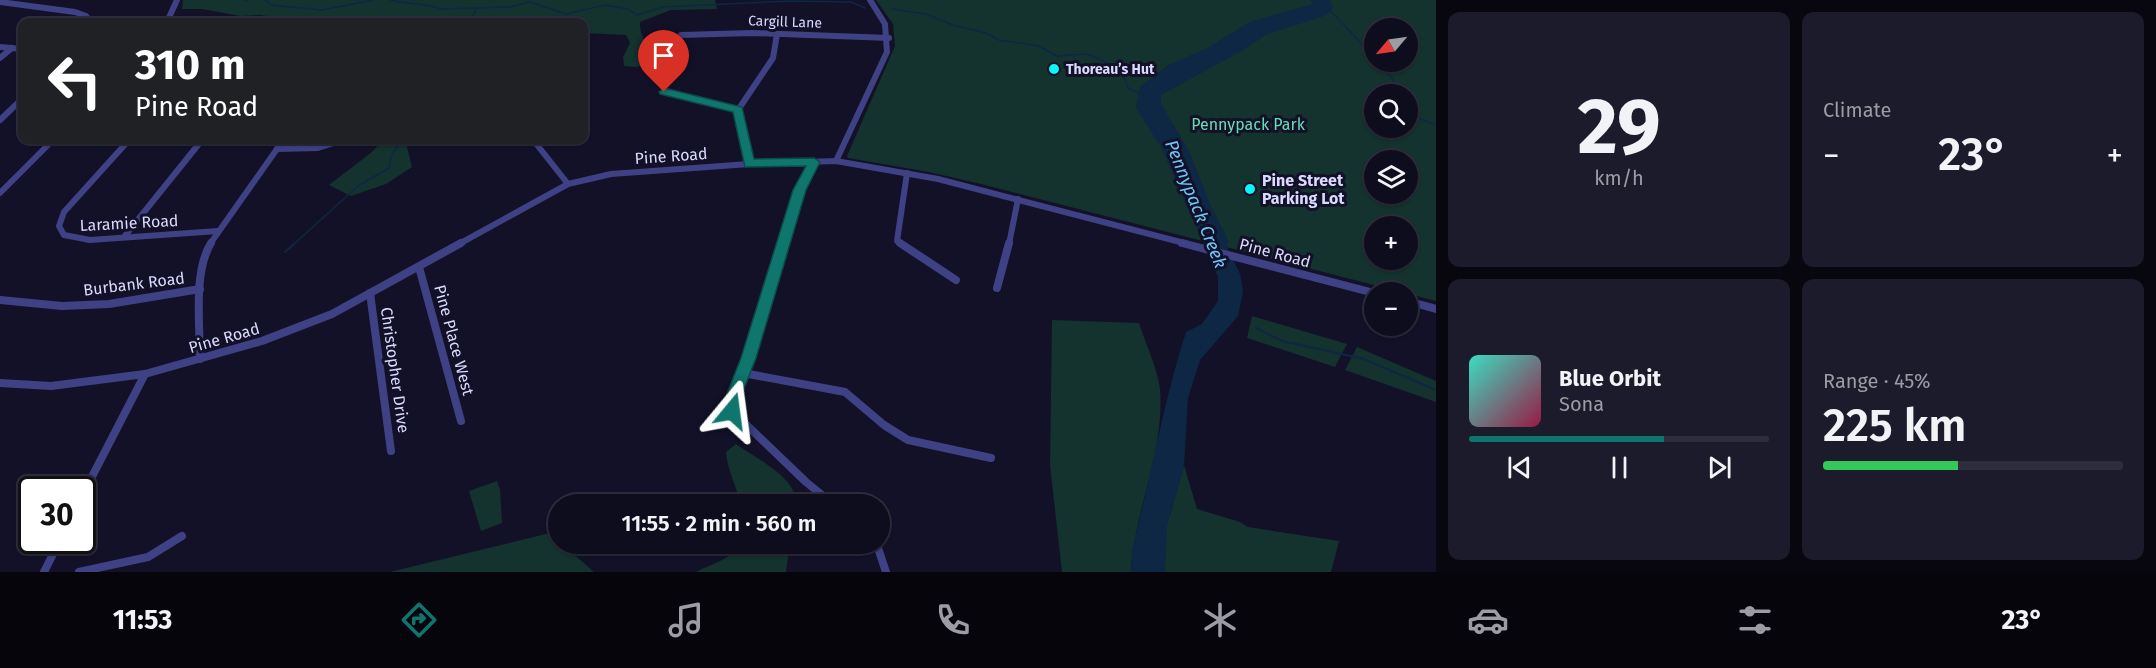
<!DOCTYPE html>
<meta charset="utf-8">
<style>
:root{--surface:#0e0d1e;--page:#1c1b2b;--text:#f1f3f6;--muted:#9b9ca4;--line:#2e2d3c;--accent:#0f766e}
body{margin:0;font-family:"Fira Sans",sans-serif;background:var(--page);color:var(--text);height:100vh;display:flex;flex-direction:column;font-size:22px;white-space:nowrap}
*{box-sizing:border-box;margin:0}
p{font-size:20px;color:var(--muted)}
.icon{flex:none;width:33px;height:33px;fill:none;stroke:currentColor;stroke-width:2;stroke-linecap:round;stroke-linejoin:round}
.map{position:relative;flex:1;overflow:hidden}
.side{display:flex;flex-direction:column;gap:12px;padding:12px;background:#080710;width:720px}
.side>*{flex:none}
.guide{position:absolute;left:18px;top:18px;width:570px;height:126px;border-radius:12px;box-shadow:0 2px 4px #0004,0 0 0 2px var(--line);background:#202124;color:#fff;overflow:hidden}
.needle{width:39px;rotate:241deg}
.fabs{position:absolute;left:1364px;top:18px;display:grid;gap:12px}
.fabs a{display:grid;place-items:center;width:54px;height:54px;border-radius:50%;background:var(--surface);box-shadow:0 2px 4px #0004,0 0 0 2px var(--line);font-size:30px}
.speed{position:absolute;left:18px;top:476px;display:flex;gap:12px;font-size:30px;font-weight:700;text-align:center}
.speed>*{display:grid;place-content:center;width:78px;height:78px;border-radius:50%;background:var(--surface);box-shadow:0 2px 4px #0004,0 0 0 2px var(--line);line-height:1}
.speed .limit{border:3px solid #111;border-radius:9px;background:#fff;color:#111}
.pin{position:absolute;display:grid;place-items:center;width:51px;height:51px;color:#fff;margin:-62px -26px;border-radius:50% 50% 50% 0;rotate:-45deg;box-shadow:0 0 6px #0007}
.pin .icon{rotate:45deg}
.me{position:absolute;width:66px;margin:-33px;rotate:16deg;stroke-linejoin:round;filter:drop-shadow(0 0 4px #0008)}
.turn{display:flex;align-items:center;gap:21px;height:126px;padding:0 18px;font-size:27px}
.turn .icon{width:78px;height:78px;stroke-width:2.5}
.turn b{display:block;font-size:42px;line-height:51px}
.big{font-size:45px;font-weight:600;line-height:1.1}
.side .widget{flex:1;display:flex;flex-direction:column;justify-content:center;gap:9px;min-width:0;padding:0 21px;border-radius:12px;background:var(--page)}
.side .dial{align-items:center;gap:0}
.dial b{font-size:78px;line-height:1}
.song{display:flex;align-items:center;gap:18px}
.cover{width:72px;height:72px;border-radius:9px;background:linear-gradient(135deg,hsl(170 70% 55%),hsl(340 70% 35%))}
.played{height:6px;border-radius:3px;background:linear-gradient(90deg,var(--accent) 65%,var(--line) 65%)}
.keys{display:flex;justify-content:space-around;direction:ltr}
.heat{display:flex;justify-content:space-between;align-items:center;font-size:33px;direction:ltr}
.charge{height:9px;border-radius:4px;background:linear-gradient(90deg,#34c759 45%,var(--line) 0)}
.side .tiles{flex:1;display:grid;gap:12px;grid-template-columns:repeat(2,1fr)}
.trip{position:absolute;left:548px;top:494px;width:342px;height:60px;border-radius:30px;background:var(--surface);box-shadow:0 2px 4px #0004,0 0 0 2px var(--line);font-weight:600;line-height:60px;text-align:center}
.dock{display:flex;height:96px;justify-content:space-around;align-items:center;background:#06050c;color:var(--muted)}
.dock .icon{width:42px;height:42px}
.dock .active{color:var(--accent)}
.dock b{font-size:27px;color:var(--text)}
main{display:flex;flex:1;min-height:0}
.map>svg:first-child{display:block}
</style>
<main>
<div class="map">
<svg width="1436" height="572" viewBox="0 0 1436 572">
<rect width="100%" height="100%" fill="#131128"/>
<!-- green -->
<g fill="#14322e" fill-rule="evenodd">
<path d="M 183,0 L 715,0 L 717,9 L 671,10 L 640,22 C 639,36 649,46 653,59 L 638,67 L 624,66 L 623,57 L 630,43 L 626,35 L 584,33 L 584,22 L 307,22 L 260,15 L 240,16 L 202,9 L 182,9 Z"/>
<path d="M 876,0 L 1436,0 L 1436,301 L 981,184 L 929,172 L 848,158 L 847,156 L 895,46 L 893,24 ZM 1374,28 L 1407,28 L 1407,62 L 1374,62 ZM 1374,94 L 1407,94 L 1407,128 L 1374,128 ZM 1374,160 L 1407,160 L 1407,194 L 1374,194 ZM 1374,226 L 1407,226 L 1407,260 L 1374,260 Z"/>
<path d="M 383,140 L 416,140 L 407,147 L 412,167 L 386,184 L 351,196 L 329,185 L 372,152 Z"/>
<path d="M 1252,316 L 1347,344 L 1335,367 L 1247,338 Z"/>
<path d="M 1052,320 L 1139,323 C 1145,342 1158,370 1160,389 C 1165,452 1134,511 1131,572 L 1062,572 L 1050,465 Z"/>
<path d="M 1357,347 L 1436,381 L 1436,402 L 1345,370 Z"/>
<path d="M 736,444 C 755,458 799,478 795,504 L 740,504 C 737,486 727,470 726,452 Z"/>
<path d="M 1184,465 L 1197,509 L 1240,522 L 1248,527 L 1339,541 L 1331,572 L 1133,572 L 1170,515 Z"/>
<path d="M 497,481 L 500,489 L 502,523 L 481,531 L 469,491 Z"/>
<path d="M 550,533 L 558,543 L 561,543 L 594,572 L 390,572 Z"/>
<path d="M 739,543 L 790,543 L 786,572 L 696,572 C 708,565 736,558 739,543 Z"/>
</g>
<!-- water -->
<path fill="#0d2745" d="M 1310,0 L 1329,0 L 1333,7 L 1329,13 L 1321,17 L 1267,34 L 1245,49 L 1161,95 L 1161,104 L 1189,151 L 1210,204 L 1228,240 L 1227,247 L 1240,274 L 1243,291 L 1238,316 L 1200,360 L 1188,398 L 1184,465 L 1167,526 L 1165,572 L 1131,572 L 1132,550 C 1151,477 1163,403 1186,332 L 1202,324 L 1218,301 L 1218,277 L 1161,147 L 1136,108 L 1140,87 L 1167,66 L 1207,48 L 1250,22 L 1313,4 Z"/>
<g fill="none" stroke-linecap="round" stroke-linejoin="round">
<!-- stream-far1 -->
<g stroke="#0d2745" stroke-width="1.5">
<path d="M 245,0 L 248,0"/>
<path d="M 265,0 L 271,5 L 322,10 L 373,0"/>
<path d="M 390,0 C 407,4 426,3 441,9 L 509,7 L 530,2 L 566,14 L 605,5 L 628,9 L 637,15 L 663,7 L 791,1 L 851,2 L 865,8"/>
<path d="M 892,9 L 926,14 L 953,25 L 986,33 L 999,40 L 1039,46 L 1057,56 L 1087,54 L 1121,69 L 1128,88 L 1141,94"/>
<path d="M 1329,9 L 1374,57"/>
<path d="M 470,22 L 477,7"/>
<path d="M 1379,62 L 1394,81 L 1394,94"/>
<path d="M 1407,113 L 1436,125"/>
<path d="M 294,244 L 358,186 L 389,168 L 391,157 L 401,140"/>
</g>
<!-- stream -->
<g stroke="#0d2745" stroke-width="2">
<path d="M 285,252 L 295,243"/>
<path d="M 1256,328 L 1282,341 L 1364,359 L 1436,390"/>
</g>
<!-- minor-far1 -->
<g stroke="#3e4285" stroke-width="6">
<path d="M 0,2 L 75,12 L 86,16 L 92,22"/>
<path d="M 167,22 L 177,0"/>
<path d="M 681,35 L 752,33 L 889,38"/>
<path d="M 0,47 L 22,49"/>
<path d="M 0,58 L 12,48"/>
<path d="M 664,92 L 738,110"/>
<path d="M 0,120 L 22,99"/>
<path d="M 129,140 L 64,212 L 59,226 L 64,235 L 90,240 L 218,231"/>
<path d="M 534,141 L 568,184"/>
<path d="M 277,149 L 318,148 L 343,140"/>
<path d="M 836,161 L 887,52 L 885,24 L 870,0"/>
<path d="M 749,164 L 738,110 L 773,58 L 777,34"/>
<path d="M 0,193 L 53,140"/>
<path d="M 124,237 L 202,140"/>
<path d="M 210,244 L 277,149 L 280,140"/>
<path d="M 459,244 L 568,184 L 611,174 L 749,164 L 836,161 L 938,179 L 1188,244"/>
<path d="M 784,244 L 800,190 L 814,162"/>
<path d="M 902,244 L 897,241 L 907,173"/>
<path d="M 1009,244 L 1018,199"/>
</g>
<!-- minor -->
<g stroke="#3e4285" stroke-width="8">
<path d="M 784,243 L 749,358 L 731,404 L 732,411 L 806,482 L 833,504"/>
<path d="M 900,243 L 956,280"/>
<path d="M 1182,243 L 1374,293"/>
<path d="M 419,267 L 461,421"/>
<path d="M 997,288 L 1009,243"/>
<path d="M 370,293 L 391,451"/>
<path d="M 0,300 L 62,306 L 109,304 L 200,289"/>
<path d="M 1407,301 L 1436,309"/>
<path d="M 200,359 C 200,325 193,272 211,243"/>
<path d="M 743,373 L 845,392 L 884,425 L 908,440 L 991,458"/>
<path d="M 0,383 L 51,386 L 145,374 L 262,341 L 332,314 L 461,243"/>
<path d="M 82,496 L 145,374"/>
<path d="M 873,543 L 878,548 L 886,572"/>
<path d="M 44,572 L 60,540"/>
<path d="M 79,572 L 148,557 L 182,536"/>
</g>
</g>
<!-- route -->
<path fill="#0f766e" stroke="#0a4d48" stroke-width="1.5" d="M 664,88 L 742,107 L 754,159 L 814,158 L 820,162 L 806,190 L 756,358 L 738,404 L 737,416 L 732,418 L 726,416 L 723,404 L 741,358 L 793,190 L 806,166 L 745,167 L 733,112 L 660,94 L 659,92 Z"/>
<!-- markers -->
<g fill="#0df5f6" stroke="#131128" stroke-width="2">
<circle cx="1054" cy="69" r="6"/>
<circle cx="1250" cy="189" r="6"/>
</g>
<g text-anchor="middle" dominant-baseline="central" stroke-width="6" stroke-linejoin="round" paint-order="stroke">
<!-- far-street labels -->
<g font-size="14" fill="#dadafe" stroke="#131128">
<text transform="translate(785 22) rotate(2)">Cargill Lane</text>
</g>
<!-- far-poi labels -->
<g font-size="14" font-weight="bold" fill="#dadafe" stroke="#131128" text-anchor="start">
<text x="1066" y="69">Thoreau’s Hut</text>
</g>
<!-- park labels -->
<g font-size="16" fill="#67dcb3" stroke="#131128">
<text x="1248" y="124">Pennypack Park</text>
</g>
<!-- street labels -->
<g font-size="16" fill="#dadafe" stroke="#131128">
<text transform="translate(671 156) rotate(-4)">Pine Road</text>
<text transform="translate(129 223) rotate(-3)">Laramie Road</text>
<text transform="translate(1275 253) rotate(15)">Pine Road</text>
<text transform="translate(134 284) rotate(-7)">Burbank Road</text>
<text transform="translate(224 338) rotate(-16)">Pine Road</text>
<text transform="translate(454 340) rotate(75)">Pine Place West</text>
<text transform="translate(395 370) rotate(82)">Christopher Drive</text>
</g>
<!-- poi labels -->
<g font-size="16" font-weight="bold" fill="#dadafe" stroke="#131128" text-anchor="start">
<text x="1262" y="180">Pine Street<tspan x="1262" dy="18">Parking Lot</tspan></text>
</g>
<!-- water labels -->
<g font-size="18" font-style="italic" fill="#6cc6f9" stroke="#131128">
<text transform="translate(1196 204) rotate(68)">Pennypack Creek</text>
</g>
</g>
</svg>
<div class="fabs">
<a><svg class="needle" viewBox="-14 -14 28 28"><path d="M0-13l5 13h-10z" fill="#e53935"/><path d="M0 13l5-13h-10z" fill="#9b9ca4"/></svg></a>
<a><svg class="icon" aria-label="search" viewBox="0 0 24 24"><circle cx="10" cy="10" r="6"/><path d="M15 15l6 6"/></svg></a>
<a><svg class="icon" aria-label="layers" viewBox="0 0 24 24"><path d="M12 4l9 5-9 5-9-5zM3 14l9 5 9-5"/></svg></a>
<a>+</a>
<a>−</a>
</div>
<div class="speed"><div class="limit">30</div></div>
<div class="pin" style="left:664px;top:92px;background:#d93025"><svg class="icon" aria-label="arrive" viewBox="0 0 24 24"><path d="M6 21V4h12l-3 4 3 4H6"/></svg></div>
<svg class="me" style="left:732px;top:411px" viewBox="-20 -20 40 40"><path d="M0-17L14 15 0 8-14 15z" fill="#0f766e" stroke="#fff" stroke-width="4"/></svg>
<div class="trip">11:55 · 2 min · 560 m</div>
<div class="guide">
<div class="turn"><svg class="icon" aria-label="left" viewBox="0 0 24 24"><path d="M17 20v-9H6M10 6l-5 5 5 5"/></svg><div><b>310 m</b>Pine Road</div></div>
</div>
</div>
<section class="side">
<div class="tiles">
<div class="widget dial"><b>29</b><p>km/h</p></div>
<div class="widget"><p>Climate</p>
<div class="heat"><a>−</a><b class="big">23°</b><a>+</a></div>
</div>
<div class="widget">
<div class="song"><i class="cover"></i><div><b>Blue Orbit</b><p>Sona</p></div></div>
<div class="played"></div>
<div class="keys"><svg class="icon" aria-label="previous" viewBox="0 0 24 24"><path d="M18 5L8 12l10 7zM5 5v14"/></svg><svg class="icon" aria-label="pause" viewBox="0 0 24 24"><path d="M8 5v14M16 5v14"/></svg><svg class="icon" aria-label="next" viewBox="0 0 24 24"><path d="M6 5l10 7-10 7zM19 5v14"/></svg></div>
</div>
<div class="widget"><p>Range · 45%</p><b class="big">225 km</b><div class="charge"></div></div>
</div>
</section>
</main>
<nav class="dock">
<b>11:53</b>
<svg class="icon active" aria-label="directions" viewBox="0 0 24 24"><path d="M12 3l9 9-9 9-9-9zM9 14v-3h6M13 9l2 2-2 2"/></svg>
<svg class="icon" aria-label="music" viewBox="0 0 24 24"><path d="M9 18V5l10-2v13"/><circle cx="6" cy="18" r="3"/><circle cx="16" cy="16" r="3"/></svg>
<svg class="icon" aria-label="phone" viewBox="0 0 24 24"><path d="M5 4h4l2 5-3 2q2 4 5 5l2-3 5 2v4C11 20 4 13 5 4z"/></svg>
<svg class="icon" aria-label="climate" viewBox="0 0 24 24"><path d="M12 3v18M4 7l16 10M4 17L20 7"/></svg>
<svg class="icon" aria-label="car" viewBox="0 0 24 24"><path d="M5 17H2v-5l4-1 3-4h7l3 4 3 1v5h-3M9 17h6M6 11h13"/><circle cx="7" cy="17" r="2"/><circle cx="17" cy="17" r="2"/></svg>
<svg class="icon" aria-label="filters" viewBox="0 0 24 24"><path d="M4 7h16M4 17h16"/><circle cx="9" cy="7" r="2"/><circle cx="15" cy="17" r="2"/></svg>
<b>23°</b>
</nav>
